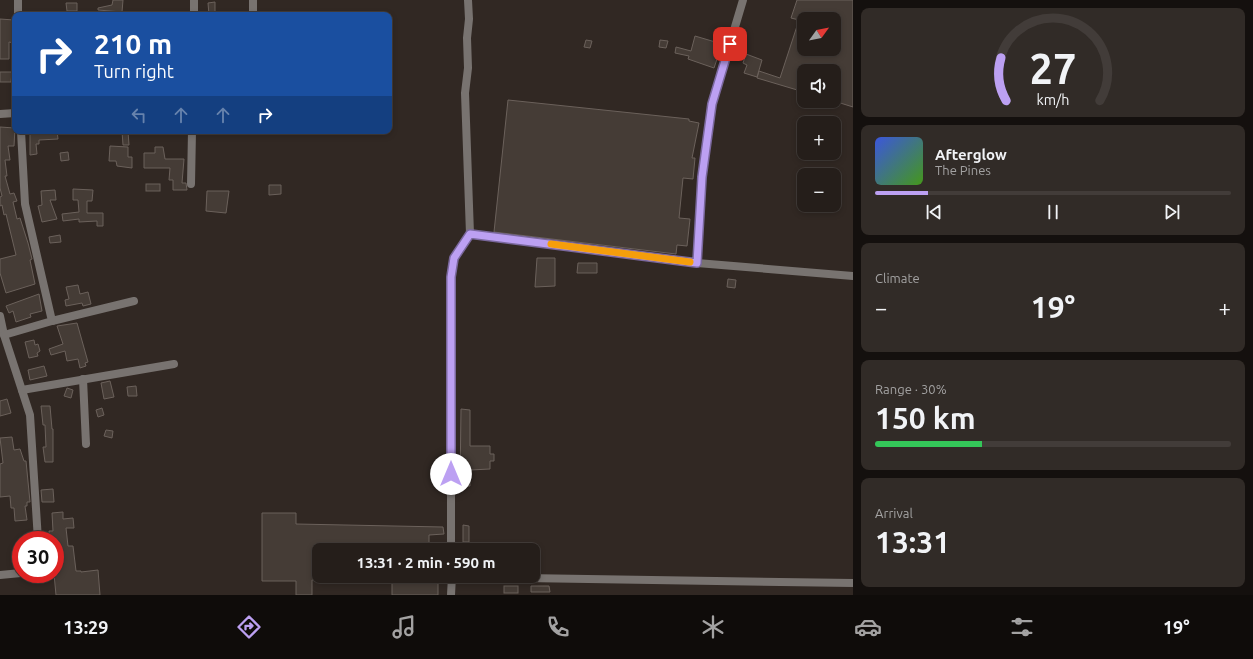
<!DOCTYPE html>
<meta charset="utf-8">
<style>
:root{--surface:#251e1a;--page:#312b27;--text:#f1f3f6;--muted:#a3a2a2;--line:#423c39;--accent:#bca0f2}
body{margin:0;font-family:Ubuntu,sans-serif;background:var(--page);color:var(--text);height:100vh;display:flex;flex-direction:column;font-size:15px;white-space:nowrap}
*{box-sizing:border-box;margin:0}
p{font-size:13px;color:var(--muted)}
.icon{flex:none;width:22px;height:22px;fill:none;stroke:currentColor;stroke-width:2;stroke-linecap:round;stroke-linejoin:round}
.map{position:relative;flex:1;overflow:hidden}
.side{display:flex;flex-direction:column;gap:8px;padding:8px;background:#14100e;width:400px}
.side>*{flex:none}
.top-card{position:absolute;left:12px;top:12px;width:380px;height:122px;border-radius:8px;box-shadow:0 2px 6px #0003,0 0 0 1px var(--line);background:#1a4fa0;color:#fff;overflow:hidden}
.needle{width:26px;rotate:57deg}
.buttons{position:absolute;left:797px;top:12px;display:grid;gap:8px}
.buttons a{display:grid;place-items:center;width:44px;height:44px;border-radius:8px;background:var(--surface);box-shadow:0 2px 6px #0003,0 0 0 1px var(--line);font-size:20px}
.speed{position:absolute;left:12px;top:531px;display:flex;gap:8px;font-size:20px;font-weight:700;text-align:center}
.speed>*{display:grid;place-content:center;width:52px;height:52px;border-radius:50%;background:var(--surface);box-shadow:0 2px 6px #0003,0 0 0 1px var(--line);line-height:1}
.speed .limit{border:6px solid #d22;background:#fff;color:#111}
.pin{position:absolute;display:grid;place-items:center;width:34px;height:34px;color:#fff;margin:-17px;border-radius:8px;box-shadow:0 2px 6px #0006}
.me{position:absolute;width:44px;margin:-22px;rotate:0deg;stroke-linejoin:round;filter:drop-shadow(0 0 3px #0008)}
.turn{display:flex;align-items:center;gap:14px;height:84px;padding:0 16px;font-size:18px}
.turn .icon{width:52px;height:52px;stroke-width:2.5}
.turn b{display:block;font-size:28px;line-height:34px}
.lanes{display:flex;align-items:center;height:38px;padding:0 16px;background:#0003;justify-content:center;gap:20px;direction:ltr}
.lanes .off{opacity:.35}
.big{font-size:30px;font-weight:700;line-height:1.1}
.side .tile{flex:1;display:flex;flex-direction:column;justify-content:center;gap:6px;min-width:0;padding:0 14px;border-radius:8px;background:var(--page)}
.side .dial{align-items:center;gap:0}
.dial svg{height:104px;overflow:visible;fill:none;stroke:var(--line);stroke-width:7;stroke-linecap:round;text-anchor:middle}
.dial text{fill:var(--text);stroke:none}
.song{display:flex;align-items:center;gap:12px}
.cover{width:48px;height:48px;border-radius:6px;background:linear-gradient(135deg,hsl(230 70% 55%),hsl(100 70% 35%))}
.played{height:4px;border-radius:2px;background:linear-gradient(90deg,var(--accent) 15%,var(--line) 15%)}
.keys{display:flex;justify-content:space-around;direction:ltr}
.heat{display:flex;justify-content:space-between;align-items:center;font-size:22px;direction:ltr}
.charge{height:6px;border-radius:3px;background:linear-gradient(90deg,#34c759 30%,var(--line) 0)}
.trip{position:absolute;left:312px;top:543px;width:228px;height:40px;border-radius:8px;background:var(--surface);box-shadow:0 2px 6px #0003,0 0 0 1px var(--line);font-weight:700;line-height:40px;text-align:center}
.dock{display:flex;height:64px;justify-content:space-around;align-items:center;background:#0f0c0a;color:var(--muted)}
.dock .icon{width:28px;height:28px}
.dock .current{color:var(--accent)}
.dock b{font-size:18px;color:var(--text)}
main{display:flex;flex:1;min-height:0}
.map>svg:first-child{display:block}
</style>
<main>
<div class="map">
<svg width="853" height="595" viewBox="0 0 853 595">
<rect width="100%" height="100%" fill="#312823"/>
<!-- building -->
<g fill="#453c36" stroke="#6b615b" fill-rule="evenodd">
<path d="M 113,0 L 123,0 L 122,12 L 98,10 L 98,8 L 112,5 Z"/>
<path d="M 797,0 L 853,0 L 853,107 L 834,101 L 834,71 L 814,69 L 813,71 L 804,71 L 804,92 L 757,78 L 759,71 L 780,78 L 799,20 L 791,18 ZM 804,19 L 834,19 L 834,49 L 804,49 Z"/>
<path d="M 215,2 L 215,15 L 209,15 L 208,3 Z"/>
<path d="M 66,3 L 77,3 L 77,11 L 67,11 Z"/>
<path d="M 0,19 L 14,20 L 14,43 L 9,42 L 9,59 L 0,59 Z"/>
<path d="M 695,36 L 722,44 L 714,68 L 688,59 L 689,56 L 675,53 L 676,47 L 691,51 Z"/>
<path d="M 586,40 L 592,41 L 590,48 L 584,47 Z"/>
<path d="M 660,40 L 668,41 L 666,48 L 659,47 Z"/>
<path d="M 746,54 L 762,60 L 757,77 L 744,73 L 747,65 L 743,63 Z"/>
<path d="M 0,72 L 12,72 L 11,82 L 0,82 Z"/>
<path d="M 508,100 L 689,119 L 689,121 L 699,123 L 692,158 L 695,158 L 693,179 L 683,178 L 679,218 L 690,219 L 687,246 L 677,245 L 676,254 L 494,232 Z"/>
<path d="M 0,127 L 15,128 L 14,146 L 8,146 L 10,160 L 5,160 L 7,176 L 5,176 L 10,194 L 14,193 L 17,201 L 13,202 L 17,219 L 20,218 L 28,243 L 32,259 L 30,260 L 35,284 L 6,293 L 0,273 L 0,259 L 16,255 L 6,214 L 4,215 L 2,205 L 0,206 L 0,197 L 2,196 L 0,188 Z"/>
<path d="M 30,131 L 57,131 L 58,139 L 39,140 L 39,144 L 36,144 L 37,154 L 30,155 Z"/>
<path d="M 122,131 L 128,131 L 129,145 L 123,145 Z"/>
<path d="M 110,146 L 128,147 L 128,157 L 132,157 L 132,168 L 117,166 L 116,161 L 109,161 Z"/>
<path d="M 155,147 L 163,147 L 165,159 L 184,159 L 182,183 L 186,183 L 187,190 L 173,190 L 173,180 L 169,180 L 170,168 L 144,168 L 144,153 L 155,153 Z"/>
<path d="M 68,152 L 69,160 L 61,161 L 60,153 Z"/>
<rect x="146" y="184" width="14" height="7"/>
<path d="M 269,185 L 281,185 L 281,194 L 269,195 Z"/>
<path d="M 73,189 L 93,190 L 92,201 L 87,201 L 87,213 L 103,213 L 103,226 L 97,226 L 97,221 L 79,222 L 79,219 L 63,221 L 62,214 L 79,212 L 78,200 L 73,200 Z"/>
<path d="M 55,190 L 56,200 L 50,200 L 57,219 L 42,222 L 38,206 L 42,205 L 41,191 Z"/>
<path d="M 207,191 L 229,191 L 226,213 L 206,211 Z"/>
<path d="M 60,235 L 61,242 L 50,243 L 49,237 Z"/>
<path d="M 537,258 L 555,258 L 555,286 L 535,287 Z"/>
<path d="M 578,263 L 597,263 L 597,273 L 577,273 Z"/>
<path d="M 728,279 L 736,280 L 735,288 L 727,287 Z"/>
<path d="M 78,285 L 80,294 L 88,292 L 91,304 L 83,306 L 82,303 L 66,306 L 65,300 L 69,299 L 66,287 Z"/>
<path d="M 39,294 L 42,311 L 30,314 L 31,317 L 16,322 L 13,311 L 9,313 L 6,306 Z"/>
<path d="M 77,323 L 88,362 L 85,363 L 86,366 L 80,368 L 78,359 L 67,361 L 65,351 L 51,355 L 49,349 L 63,344 L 57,326 Z"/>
<path d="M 34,340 L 35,345 L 38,344 L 40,351 L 37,353 L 38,356 L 29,358 L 25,342 Z"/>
<path d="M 44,366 L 47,376 L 30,380 L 28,370 Z"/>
<path d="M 110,381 L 114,397 L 104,399 L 101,383 Z"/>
<path d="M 136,386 L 137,396 L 128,396 L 127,387 Z"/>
<path d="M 67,388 L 73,390 L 71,398 L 64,396 Z"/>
<path d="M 7,399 L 11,413 L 0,416 L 0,401 Z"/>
<path d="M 41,406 L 50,406 L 52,429 L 53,429 L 53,462 L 45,462 L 43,447 L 46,447 L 45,425 L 43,425 Z"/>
<path d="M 102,408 L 104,415 L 98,417 L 96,410 Z"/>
<path d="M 461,409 L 470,410 L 470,446 L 490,446 L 490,454 L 494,454 L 494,461 L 490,461 L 490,469 L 470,470 L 470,486 L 460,486 Z"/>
<path d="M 106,430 L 113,431 L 112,438 L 104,436 Z"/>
<path d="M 12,437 L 14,450 L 20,449 L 24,461 L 26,461 L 30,502 L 27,502 L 27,506 L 25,506 L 27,520 L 15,521 L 14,508 L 11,508 L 10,496 L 0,497 L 0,464 L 3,463 L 0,438 Z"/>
<path d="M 53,489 L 54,502 L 42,502 L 41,490 Z"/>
<path d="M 63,512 L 63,519 L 73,518 L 74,528 L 66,528 L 68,546 L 73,546 L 76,571 L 81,571 L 81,572 L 98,570 L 100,595 L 56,595 L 54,574 L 55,540 L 50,540 L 49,531 L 53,531 L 52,513 Z"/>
<path d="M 262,513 L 296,513 L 296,524 L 443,527 L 444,534 L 429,535 L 429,550 L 319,550 L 319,580 L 312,580 L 312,595 L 296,595 L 296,581 L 262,581 Z"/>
<path d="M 463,525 L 469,526 L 469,542 L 463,542 Z"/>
<rect x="392" y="576" width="46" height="19"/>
<rect x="504" y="586" width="14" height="7"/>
<path d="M 531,586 L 549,586 L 550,592 L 531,592 Z"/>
</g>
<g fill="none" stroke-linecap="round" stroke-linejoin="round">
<!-- street -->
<g stroke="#787370" stroke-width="8">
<path d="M 18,0 L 18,15"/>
<path d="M 194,15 L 194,0"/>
<path d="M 253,15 L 253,0"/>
<path d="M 0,114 L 15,113"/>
<path d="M 191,184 L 192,131"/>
<path d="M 470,234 L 697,263 L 853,276"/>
<path d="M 697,263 L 702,177 L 712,104 L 743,0"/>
<path d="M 0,316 L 4,335 L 30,415 L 38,540"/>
<path d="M 52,321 L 134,301"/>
<path d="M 4,335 L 52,321 L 25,204 L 21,131"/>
<path d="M 83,379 L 86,444"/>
<path d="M 22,390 L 174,364"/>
<path d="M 451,550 L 451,277 L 454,258 L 470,234 L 465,93 L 468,68 L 467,38 L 469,19 L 468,0"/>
<path d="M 0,575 L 21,573"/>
<path d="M 452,577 L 853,583"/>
<path d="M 451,595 L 452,576"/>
</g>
</g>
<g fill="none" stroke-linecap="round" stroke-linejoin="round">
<!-- route casing -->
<g stroke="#7a689d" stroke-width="10">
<path id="route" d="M 451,474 L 451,277 L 454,258 L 470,234 L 697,263 L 702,177 L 712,104 L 730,44"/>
</g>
<!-- route -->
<use href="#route" stroke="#bca0f2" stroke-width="7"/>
<!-- slow -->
<path stroke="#f59e0b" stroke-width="7" d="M 551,244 L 690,262"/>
</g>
</svg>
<div class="buttons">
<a><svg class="needle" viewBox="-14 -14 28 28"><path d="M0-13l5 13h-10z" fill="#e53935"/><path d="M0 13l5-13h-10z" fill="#a3a2a2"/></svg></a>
<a><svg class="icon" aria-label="sound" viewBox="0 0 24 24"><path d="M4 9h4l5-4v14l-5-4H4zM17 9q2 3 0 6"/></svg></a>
<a>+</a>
<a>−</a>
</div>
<div class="speed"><div class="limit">30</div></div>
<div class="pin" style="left:730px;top:44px;background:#d93025"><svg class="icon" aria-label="arrive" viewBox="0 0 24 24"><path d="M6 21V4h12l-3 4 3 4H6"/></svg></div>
<svg class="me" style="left:451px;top:474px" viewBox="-20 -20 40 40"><circle r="19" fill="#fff"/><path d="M0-13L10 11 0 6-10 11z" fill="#bca0f2"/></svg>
<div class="trip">13:31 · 2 min · 590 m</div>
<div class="top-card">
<div class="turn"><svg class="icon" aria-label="right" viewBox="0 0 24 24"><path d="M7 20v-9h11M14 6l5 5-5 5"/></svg><div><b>210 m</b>Turn right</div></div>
<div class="lanes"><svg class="icon off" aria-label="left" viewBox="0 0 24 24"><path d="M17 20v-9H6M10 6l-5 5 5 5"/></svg><svg class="icon off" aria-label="ahead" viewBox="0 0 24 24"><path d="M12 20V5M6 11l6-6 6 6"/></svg><svg class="icon off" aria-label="ahead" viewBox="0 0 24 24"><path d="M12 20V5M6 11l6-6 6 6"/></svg><svg class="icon" aria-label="right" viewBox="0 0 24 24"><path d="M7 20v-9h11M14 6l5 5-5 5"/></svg></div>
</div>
</div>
<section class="side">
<div class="tile dial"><svg viewBox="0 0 100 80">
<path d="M14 69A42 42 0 1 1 86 69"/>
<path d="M14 69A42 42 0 0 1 10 36" stroke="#bca0f2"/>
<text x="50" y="56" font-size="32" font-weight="700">27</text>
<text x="50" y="72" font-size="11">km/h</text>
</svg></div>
<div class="tile">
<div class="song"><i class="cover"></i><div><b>Afterglow</b><p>The Pines</p></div></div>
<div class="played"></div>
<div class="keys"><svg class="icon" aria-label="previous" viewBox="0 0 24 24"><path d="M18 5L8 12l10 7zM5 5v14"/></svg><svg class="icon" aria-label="pause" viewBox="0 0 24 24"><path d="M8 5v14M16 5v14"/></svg><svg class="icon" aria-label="next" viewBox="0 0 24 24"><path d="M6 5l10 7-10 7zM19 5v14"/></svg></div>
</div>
<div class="tile"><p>Climate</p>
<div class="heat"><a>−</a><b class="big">19°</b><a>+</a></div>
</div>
<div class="tile"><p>Range · 30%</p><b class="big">150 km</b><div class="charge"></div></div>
<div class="tile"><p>Arrival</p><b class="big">13:31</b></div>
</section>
</main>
<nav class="dock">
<b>13:29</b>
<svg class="icon current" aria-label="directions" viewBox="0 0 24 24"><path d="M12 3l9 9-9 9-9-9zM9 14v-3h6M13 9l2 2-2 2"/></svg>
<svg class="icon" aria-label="music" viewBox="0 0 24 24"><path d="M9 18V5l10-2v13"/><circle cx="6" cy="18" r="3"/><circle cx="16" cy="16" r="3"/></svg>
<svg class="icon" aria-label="phone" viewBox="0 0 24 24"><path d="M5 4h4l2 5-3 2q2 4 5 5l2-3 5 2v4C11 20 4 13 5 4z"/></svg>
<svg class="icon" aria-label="climate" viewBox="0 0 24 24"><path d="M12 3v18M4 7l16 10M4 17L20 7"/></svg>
<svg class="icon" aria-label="car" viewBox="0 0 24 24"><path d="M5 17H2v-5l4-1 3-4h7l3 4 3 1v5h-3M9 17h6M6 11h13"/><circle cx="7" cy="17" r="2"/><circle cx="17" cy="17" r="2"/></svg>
<svg class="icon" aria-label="filters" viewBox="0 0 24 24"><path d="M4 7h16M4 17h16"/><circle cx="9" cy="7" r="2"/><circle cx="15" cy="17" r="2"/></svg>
<b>19°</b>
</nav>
